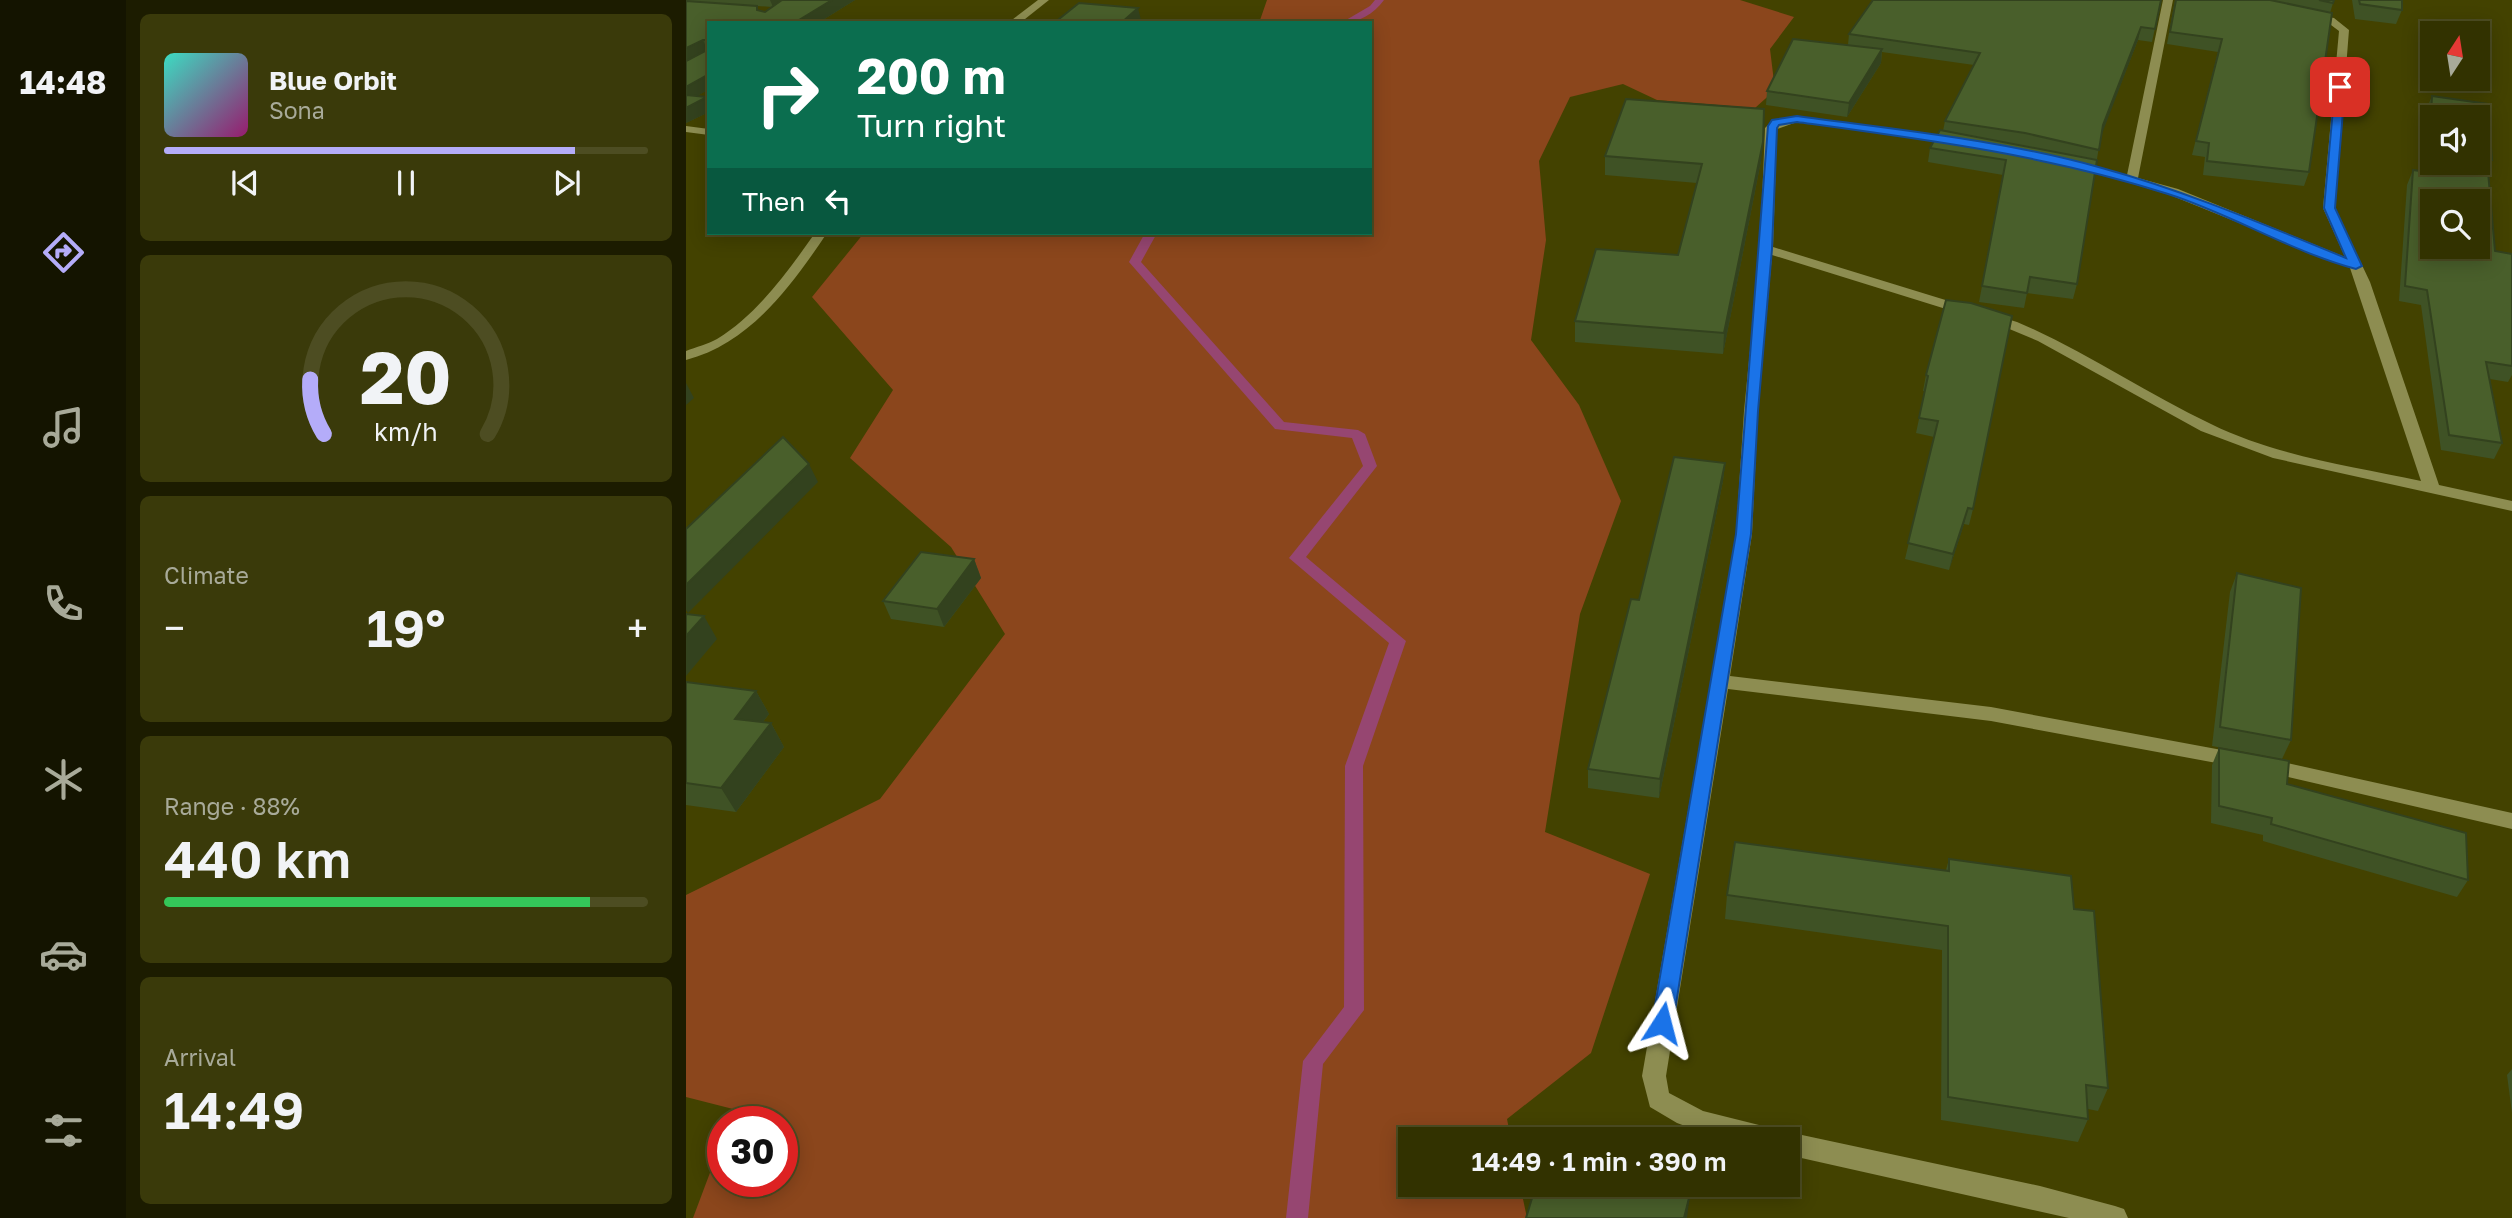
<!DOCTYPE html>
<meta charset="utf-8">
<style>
:root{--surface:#323200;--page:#3a3a0a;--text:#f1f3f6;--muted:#a8aa99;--line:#4d4d22;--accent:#b4acf9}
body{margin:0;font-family:"Golos Text",sans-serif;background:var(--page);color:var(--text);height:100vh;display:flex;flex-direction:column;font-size:26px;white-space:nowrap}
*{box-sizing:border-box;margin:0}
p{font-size:23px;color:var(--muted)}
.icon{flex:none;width:38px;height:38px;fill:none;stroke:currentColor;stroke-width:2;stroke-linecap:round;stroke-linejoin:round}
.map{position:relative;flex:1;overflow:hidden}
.panel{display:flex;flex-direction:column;gap:14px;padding:14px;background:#1c1c00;width:560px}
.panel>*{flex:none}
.hud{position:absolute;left:21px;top:21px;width:665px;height:214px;border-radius:0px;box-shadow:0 4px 18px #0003,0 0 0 2px var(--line);background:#0b6e4f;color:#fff;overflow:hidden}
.needle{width:46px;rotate:12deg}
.fabs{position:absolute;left:1734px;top:21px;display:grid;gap:14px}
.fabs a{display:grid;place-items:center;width:70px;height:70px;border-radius:0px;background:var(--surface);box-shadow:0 4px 18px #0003,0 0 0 2px var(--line);font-size:35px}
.speed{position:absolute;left:21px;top:1106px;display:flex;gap:14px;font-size:35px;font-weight:700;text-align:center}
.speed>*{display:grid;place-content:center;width:91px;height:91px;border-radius:50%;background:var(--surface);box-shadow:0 4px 18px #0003,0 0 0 2px var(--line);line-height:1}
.speed .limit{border:10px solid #d22;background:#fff;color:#111}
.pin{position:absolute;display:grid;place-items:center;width:60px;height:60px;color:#fff;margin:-30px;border-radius:14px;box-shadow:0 4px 10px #0006}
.me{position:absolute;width:77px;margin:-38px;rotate:9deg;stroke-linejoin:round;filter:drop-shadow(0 0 5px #0008)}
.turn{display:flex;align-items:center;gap:24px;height:147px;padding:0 35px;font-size:32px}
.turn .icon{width:91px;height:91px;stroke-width:2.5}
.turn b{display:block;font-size:49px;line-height:60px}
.then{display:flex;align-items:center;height:66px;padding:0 35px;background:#0003;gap:14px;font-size:26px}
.big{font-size:52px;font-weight:600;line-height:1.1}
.panel .widget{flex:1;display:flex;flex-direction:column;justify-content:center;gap:10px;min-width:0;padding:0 24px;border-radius:10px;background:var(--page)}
.panel .dial{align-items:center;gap:0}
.dial svg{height:182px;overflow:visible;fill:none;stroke:var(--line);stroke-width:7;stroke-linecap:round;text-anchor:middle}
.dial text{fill:var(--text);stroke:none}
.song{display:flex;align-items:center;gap:21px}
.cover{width:84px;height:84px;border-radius:10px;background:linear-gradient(135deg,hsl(170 70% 55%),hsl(320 70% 35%))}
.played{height:7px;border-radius:4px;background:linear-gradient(90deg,var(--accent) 85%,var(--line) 85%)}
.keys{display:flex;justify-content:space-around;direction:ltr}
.heat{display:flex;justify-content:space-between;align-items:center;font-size:38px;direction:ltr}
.charge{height:10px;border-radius:5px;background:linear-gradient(90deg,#34c759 88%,var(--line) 0)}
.trip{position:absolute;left:712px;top:1127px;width:402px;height:70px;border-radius:0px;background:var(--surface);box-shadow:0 4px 18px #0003,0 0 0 2px var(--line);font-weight:600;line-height:70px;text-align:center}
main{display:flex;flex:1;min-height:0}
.menu{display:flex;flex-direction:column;width:126px;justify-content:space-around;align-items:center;background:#141400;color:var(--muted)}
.menu .icon{width:49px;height:49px}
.menu .selected{color:var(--accent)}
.menu b{font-size:32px;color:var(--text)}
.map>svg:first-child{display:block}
</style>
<main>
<nav class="menu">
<b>14:48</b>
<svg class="icon selected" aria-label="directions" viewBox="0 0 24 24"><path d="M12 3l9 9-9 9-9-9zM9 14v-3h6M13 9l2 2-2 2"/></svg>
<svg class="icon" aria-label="music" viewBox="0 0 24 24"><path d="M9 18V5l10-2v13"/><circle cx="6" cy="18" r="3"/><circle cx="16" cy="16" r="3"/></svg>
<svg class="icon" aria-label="phone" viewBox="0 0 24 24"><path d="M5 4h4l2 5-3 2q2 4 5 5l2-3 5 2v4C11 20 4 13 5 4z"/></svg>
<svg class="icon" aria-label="climate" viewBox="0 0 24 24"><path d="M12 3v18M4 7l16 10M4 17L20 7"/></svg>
<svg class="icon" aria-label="car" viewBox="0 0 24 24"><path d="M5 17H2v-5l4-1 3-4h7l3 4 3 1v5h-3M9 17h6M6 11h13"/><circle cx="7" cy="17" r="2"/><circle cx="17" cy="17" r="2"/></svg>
<svg class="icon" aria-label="filters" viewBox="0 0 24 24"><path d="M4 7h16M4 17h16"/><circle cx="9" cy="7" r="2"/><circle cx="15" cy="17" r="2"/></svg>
</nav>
<section class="panel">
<div class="widget">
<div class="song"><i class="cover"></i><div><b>Blue Orbit</b><p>Sona</p></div></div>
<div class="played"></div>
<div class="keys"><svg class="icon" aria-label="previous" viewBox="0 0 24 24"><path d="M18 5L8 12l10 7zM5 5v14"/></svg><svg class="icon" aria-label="pause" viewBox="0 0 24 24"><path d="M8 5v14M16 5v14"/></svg><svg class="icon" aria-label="next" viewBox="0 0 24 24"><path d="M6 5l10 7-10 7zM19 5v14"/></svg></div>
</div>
<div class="widget dial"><svg viewBox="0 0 100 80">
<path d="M14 69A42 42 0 1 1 86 69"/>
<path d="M14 69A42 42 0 0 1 8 45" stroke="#b4acf9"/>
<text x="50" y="56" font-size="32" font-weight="700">20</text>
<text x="50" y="72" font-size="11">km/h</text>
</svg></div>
<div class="widget"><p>Climate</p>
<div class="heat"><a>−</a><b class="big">19°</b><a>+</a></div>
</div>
<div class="widget"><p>Range · 88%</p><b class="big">440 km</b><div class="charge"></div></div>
<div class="widget"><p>Arrival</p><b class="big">14:49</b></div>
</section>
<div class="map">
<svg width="1826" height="1218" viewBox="0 0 1826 1218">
<rect width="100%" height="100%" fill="#434200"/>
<!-- green -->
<path fill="#8b461c" d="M 581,0 L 1054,0 L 1108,17 L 1084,49 L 1089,90 L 1069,108 L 971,100 L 937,84 L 884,97 L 853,161 L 860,240 L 845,340 L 893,405 L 935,501 L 894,614 L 859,832 L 964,874 L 905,1053 L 821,1119 L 825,1139 L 724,1139 L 724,1185 L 834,1185 L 841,1218 L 7,1218 L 37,1138 L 37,1181 L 96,1181 L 96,1122 L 43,1122 L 47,1109 L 0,1097 L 0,895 L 194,799 L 319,634 L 265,547 L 164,458 L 207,390 L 126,297 L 178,233 L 684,233 L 684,23 L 573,23 Z"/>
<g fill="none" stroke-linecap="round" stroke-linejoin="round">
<!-- stream -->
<g fill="#964671" fill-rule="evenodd">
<path d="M 689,0 L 698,0 C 688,14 672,23 655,23 L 684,6 Z"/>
<path d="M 459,233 L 471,233 L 455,262 L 598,422 L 672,430 L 679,434 L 691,466 L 620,557 L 720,641 L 677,766 L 678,1010 L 637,1064 L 622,1218 L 600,1218 L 617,1061 L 658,1007 L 659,766 L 703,643 L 603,558 L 677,466 L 666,438 L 589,429 L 443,262 Z"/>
</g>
<!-- street -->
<g fill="#8d8d51" fill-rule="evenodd">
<path d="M 352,0 L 363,0 L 334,23 L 322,23 Z"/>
<path d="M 1477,0 L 1487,0 L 1452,178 L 1492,189 L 1659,257 L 1637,208 L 1653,31 L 1641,22 L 1617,16 L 1622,13 L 1648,18 L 1663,30 L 1649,208 L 1684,282 L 1753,485 L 1826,501 L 1826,511 L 1587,458 L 1515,431 L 1352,341 L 1321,328 L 1086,255 L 1072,411 L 1066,534 L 1044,676 L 1305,707 L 1552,753 L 1559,755 L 1562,760 L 1559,765 L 1552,767 L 1305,721 L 1042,689 L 980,1076 L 983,1093 L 1017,1111 L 1085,1128 L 1095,1134 L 1102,1132 L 1354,1186 L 1429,1206 L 1438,1209 L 1442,1218 L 1383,1218 L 1102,1155 L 1102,1139 L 1034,1139 L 991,1123 L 964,1107 L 956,1076 L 1050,534 L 1058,411 L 1074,249 L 1079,128 L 1086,121 L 1111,116 L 1270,138 L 1276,141 L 1270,144 L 1111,122 L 1091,129 L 1087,247 L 1331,322 C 1398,350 1459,393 1525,424 C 1590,456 1665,466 1735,481 L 1664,268 L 1484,195 L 1381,164 L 1387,160 L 1441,175 Z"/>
<path d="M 0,126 L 23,129 L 23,135 L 0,132 Z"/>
<path d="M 129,233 L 141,233 C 106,285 64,344 0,360 L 0,351 C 10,347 22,344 31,339 C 71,315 103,270 129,233 Z"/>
<path d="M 1579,758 L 1826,813 L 1826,829 L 1572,770 L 1569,765 L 1572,760 Z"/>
</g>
</g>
<!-- wall -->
<g fill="#3f5225" fill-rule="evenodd">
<path d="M 0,0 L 169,0 L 132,23 L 23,23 L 23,89 L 11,96 L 23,100 L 23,112 L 0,123 ZM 71,6 L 86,7 L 79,12 L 72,10 Z"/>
<path d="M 1475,0 L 1466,42 L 1452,40 L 1415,134 L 1391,284 L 1387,299 L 1341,293 L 1338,308 L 1293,302 L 1317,175 L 1242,162 L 1244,148 L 1257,131 L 1259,121 L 1288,65 L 1196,52 L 1195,63 L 1161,117 L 1080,105 L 1081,91 L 1162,45 L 1163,34 Z"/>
<path d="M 1489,0 L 1648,0 L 1644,13 L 1623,172 L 1618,186 L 1517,175 L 1519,157 L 1506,155 L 1532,52 L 1481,44 Z"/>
<path d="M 1666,0 L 1716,0 L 1716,10 L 1710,24 L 1669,19 Z"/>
<path d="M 1746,96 L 1806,160 L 1802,169 L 1809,251 L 1826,254 L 1826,375 L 1822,382 L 1804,379 L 1816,443 L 1808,459 L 1755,450 L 1735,305 L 1713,301 L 1721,185 L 1727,170 L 1737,172 L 1740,110 Z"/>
<path d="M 919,156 L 1075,161 L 1037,354 L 889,342 L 889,321 L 992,255 L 1011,183 L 919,175 Z"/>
<path d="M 1260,300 L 1287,509 L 1283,525 L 1278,524 L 1263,570 L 1219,559 L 1248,437 L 1230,433 L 1239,391 L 1237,391 L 1240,375 Z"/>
<path d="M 1039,463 L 1037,481 L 973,798 L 902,788 L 902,769 L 953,600 Z"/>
<path d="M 288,559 L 295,578 L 258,627 L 205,619 L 197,601 Z"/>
<path d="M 1551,573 L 1605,740 L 1596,759 L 1526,746 L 1544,592 Z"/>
<path d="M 0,682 L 70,691 L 83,714 L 77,722 L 85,723 L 98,747 L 50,812 L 0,805 Z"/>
<path d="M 1533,748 L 1601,784 L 1782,880 L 1771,897 L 1577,841 L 1577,835 L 1525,823 L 1526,765 Z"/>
<path d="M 1263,859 L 1388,909 L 1422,1088 L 1412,1111 L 1402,1109 L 1402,1119 L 1392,1142 L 1255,1120 L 1256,950 L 1039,919 L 1041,895 L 1260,870 Z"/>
<path d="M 1826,1069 L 1826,1113 L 1821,1075 Z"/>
</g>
<!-- shaded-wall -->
<g fill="#33421e">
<path d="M 84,0 L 98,0 L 87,7 Z"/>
<path d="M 146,0 L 169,0 L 132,23 L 108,23 Z"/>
<path d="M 452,8 L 455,20 L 452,23 L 435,23 Z"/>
<path d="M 1455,27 L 1452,40 L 1414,139 L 1417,125 Z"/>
<path d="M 17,40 L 22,52 L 0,63 L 0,48 Z"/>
<path d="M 1196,49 L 1195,63 L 1161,117 L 1163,103 Z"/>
<path d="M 23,74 L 23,89 L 0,103 L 0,87 Z"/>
<path d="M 21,97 L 23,100 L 23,112 L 0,123 L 0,108 Z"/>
<path d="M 1077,142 L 1075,161 L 1037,354 L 1038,333 Z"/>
<path d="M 0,383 L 8,398 L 0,405 Z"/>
<path d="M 1039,463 L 1037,481 L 973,798 L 974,779 Z"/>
<path d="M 123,464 L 132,482 L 2,613 L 0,610 L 0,585 Z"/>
<path d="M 1282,508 L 1278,524 L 1263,570 L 1267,554 Z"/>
<path d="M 288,559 L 295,578 L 258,627 L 251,609 Z"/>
<path d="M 18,616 L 31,639 L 0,676 L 0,636 Z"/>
<path d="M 70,691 L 83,714 L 62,742 L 49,719 Z"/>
<path d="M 85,723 L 98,747 L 50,812 L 35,788 Z"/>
<path d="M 1004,1194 L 1001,1218 L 998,1218 Z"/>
</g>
<!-- building -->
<g fill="#495f2b" stroke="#33421e" stroke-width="2" fill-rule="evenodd">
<path d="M 96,0 L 146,0 L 108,23 L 23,23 L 23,74 L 0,87 L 0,61 L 19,51 L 20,40 L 17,40 L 0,48 L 0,1 L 71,6 L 71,10 L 79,12 Z"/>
<path d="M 1187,0 L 1475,0 L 1469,29 L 1455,27 L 1417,125 L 1413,150 L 1339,133 L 1259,121 L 1294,53 L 1163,34 Z"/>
<path d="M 1490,0 L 1584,0 L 1646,13 L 1623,172 L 1521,161 L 1523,143 L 1510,141 L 1536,39 L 1484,32 Z"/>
<path d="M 1633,0 L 1648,0 L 1647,3 Z"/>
<path d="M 1673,0 L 1716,0 L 1716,10 L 1674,4 Z"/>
<path d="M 393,3 L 452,8 L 435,23 L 368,23 Z"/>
<path d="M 1107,39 L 1196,49 L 1163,103 L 1081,91 Z"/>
<path d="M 0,95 L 21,97 L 0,108 Z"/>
<path d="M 1746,96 L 1802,104 L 1806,160 L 1801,160 L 1809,251 L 1826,254 L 1826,366 L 1800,362 L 1816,443 L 1763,435 L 1741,290 L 1719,286 L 1727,170 L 1742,172 ZM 1746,117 L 1792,117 L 1792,163 L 1746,163 ZM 1746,201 L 1792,201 L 1792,247 L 1746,247 Z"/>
<path d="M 940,99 L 1078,109 L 1077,142 L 1038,333 L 889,321 L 910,249 L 992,255 L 1016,164 L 919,156 Z"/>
<path d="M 1254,130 L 1411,160 L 1391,284 L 1344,277 L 1341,293 L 1296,286 L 1320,160 L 1244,148 Z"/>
<path d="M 1260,300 L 1285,303 L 1326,316 L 1287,509 L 1282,508 L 1267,554 L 1222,543 L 1252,421 L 1233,418 L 1242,376 L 1240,375 Z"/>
<path d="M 97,437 L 123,464 L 0,585 L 0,529 Z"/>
<path d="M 988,457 L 1039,463 L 974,779 L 902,769 L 945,599 L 953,600 Z"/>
<path d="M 235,552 L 288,559 L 251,609 L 197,601 Z"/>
<path d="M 1551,573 L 1615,588 L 1605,740 L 1534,727 Z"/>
<path d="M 0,614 L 18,616 L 0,636 Z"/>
<path d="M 0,682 L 70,691 L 49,719 L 85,723 L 35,788 L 0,783 Z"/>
<path d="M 1533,748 L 1603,761 L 1601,784 L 1780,833 L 1782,880 L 1585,824 L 1586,818 L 1533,806 Z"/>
<path d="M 1049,842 L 1263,871 L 1263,859 L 1385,876 L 1388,909 L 1408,911 L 1422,1088 L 1400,1085 L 1402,1119 L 1262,1097 L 1262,926 L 1041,895 Z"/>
<path d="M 850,1185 L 968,1185 L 1004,1194 L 998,1218 L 840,1218 Z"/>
</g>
<!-- route -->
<path fill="#1a73e8" stroke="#114b97" stroke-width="2" d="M 1654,84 L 1659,87 L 1649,208 L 1676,266 L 1670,269 C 1606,252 1545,214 1482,194 C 1361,155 1236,139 1111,122 L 1093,125 L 1091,128 L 1086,249 L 1072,411 L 1065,534 L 987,1023 L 984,1030 L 976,1033 L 969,1030 L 966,1023 L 1050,534 L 1082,126 L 1086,120 L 1111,116 C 1213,130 1317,140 1416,168 C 1500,191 1579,225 1660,258 L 1638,208 L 1649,87 Z"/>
</svg>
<div class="fabs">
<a><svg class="needle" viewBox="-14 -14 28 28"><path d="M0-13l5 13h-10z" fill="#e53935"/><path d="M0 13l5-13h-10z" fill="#a8aa99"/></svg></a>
<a><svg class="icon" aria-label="sound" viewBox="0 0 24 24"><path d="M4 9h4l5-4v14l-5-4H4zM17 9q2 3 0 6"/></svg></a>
<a><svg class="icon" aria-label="search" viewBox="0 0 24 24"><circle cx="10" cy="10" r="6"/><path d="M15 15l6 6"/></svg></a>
</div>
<div class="speed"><div class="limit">30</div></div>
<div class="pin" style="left:1654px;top:87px;background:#d93025"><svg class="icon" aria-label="arrive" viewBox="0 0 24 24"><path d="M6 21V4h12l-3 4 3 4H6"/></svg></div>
<svg class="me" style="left:976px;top:1023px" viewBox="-20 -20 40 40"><path d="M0-17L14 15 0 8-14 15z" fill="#1a73e8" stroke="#fff" stroke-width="4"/></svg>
<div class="trip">14:49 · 1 min · 390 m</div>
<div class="hud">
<div class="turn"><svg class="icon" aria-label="right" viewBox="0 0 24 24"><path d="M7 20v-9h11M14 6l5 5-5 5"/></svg><div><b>200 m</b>Turn right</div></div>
<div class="then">Then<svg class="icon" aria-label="left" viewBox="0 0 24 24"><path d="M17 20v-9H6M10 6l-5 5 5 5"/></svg></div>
</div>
</div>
</main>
